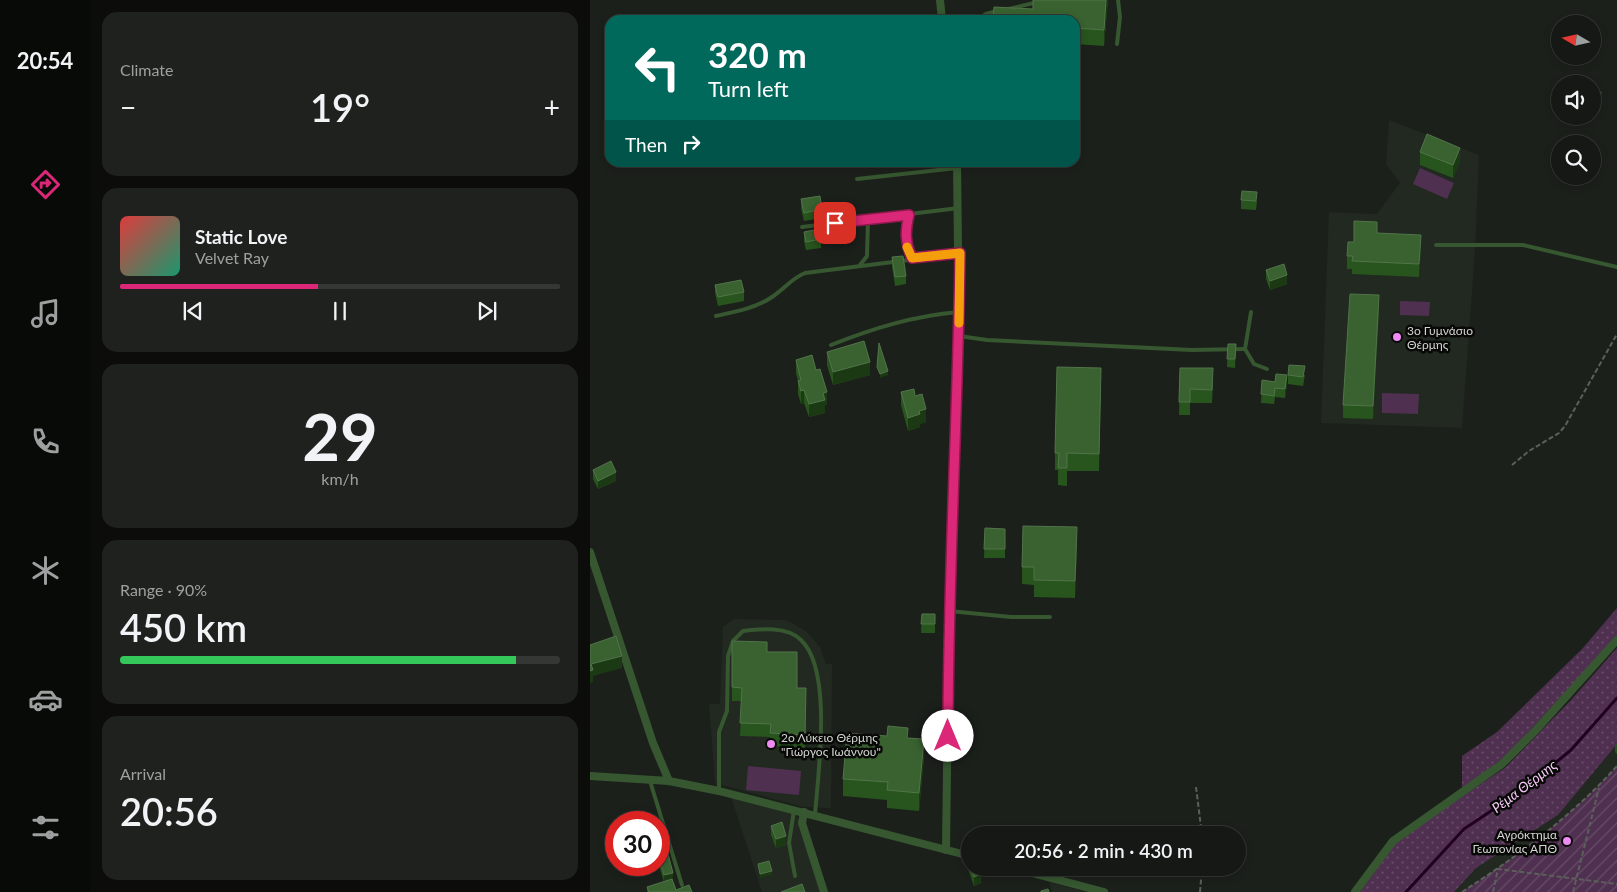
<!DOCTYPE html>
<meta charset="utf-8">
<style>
:root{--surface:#151814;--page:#1e211d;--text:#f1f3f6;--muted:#9da0a0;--line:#343734;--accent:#db2777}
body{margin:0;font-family:Lato,sans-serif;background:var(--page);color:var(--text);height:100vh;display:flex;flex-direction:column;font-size:19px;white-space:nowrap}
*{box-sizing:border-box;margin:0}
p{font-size:16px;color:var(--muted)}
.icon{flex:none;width:28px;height:28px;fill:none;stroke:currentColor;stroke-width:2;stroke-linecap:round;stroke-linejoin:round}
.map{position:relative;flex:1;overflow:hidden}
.side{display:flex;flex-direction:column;gap:12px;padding:12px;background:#0c0d0b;width:500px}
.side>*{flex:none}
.banner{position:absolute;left:15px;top:15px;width:475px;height:152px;border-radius:15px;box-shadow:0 2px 8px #0003,0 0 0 1px var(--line);background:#00695c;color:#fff;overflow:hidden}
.needle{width:32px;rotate:279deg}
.tools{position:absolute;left:961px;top:15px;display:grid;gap:10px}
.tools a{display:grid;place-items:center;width:50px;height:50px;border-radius:50%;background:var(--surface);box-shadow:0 2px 8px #0003,0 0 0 1px var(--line);font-size:25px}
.speed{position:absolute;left:15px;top:811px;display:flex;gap:10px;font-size:25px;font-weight:700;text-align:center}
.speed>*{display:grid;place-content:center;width:65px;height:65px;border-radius:50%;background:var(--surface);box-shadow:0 2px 8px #0003,0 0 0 1px var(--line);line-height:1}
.speed .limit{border:8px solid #d22;background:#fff;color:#111}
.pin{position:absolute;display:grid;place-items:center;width:42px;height:42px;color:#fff;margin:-21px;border-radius:10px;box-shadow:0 2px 8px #0006}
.me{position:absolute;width:55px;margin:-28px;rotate:0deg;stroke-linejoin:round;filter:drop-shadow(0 0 4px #0008)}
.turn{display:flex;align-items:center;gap:18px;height:105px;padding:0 20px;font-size:22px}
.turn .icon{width:65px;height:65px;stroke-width:2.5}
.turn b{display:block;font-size:35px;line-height:42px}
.then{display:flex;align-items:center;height:48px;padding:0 20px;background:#0003;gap:10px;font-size:19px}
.big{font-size:38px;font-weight:600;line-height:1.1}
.side .tile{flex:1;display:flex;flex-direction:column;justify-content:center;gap:8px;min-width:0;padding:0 18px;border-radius:15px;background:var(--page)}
.side .dial{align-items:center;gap:0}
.dial b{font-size:65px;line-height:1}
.song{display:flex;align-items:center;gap:15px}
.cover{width:60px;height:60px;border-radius:8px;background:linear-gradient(135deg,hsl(0 70% 55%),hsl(160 70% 35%))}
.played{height:5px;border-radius:2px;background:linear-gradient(90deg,var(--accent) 45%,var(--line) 45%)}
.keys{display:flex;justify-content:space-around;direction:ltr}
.heat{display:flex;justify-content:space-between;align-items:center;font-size:28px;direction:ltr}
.charge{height:8px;border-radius:4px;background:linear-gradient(90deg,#34c759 90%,var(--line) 0)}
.trip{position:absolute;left:371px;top:826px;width:285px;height:50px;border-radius:25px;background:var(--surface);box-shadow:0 2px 8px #0003,0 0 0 1px var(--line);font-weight:600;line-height:50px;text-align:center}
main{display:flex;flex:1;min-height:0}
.tab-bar{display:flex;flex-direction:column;width:90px;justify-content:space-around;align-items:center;background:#080a08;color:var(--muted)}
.tab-bar .icon{width:35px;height:35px}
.tab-bar .current{color:var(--accent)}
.tab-bar b{font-size:22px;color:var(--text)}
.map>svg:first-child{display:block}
</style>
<main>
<nav class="tab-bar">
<b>20:54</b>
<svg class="icon current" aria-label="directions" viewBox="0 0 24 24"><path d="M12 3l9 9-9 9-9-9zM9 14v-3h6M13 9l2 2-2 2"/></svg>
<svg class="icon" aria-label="music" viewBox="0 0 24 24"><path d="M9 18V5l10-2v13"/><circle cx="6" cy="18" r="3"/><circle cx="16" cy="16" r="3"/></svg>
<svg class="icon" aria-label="phone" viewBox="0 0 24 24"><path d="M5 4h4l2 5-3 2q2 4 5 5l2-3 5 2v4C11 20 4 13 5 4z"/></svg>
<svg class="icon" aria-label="climate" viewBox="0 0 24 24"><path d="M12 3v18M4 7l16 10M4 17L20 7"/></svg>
<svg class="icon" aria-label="car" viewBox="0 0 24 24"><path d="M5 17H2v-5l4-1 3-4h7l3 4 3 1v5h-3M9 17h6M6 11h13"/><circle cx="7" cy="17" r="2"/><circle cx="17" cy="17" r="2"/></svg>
<svg class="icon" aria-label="filters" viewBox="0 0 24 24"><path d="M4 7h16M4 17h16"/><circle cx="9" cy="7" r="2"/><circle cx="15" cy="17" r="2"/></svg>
</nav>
<section class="side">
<div class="tile"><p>Climate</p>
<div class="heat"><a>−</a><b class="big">19°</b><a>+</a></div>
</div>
<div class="tile">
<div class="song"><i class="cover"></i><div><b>Static Love</b><p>Velvet Ray</p></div></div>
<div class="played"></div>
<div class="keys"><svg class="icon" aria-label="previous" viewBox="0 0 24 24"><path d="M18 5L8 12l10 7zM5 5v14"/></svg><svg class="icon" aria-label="pause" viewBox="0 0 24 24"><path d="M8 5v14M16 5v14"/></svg><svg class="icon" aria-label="next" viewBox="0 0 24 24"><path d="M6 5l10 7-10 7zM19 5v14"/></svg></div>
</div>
<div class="tile dial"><b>29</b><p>km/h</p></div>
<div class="tile"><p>Range · 90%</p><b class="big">450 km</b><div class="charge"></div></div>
<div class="tile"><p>Arrival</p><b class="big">20:56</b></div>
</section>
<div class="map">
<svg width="1027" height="892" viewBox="0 0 1027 892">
<defs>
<pattern id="grass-dots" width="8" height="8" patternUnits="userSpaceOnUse" patternTransform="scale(1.25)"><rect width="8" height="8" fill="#4f3050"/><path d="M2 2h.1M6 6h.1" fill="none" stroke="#674d68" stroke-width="1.8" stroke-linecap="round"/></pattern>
<pattern id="garden-furrows" width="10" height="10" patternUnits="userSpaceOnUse" patternTransform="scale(1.25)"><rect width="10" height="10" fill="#4f3050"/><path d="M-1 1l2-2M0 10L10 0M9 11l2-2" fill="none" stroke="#674d68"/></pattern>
</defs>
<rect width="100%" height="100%" fill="#1c201b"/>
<!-- built -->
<g fill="#212920">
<path d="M 799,120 L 889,155 L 885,251 L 872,428 L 731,423 L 739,212 L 787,214 L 810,183 L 796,164 Z"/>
<path d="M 144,619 L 196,620 L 216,631 L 230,647 L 236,664 L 242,664 L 241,808 L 213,807 L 125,783 L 119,704 L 130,704 L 133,627 Z"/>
<path d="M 1027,744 L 1027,892 L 864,892 L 886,868 L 968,815 Z"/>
<path d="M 141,797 L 207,815 L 232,892 L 172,892 Z"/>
<path d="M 459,882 L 496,892 L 462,892 Z"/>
</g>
<!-- grass -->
<g fill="url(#grass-dots)">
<path d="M 1027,608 L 1027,637 L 908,765 L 872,788 L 872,756 L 907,732 L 993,648 Z"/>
<path d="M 1027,648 L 1027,744 L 968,815 L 886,868 L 864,892 L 770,892 L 808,840 L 916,767 L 981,700 Z"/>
</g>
<!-- park -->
<g fill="#4f3050">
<path d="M 830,168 L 864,183 L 857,199 L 823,184 Z"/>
<path d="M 810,301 L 840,302 L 839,316 L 810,315 Z"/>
<path d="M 792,393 L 829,394 L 828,414 L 792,413 Z"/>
<path d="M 158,766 L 211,771 L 209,795 L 156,790 Z"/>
</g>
<!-- garden -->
<path fill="url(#garden-furrows)" d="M 1027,766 L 1027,892 L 872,892 C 928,856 982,816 1027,766 Z"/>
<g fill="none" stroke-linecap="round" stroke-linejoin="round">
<!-- stream -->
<path stroke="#220024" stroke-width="3" d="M 816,892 L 874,829 L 931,791 L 981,750 L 1027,698"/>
<!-- path -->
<g stroke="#5c605b" stroke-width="2" stroke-dasharray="5 2.5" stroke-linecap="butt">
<path d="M 922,465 L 939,451 L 969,433 L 975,426 L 1027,334"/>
<path d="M 606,787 L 612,835"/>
<path d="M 610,892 L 612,868"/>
<path d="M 872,892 C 928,856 982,816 1027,766"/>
<path d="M 903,892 L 908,869 L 1027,884"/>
<path d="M 983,892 L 1009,788"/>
</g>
<!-- lane -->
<g stroke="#365730" stroke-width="4">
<path d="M 419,9 L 456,0"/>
<path d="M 387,20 L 396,14 L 407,11"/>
<path d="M 527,44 L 530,17 L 528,0"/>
<path d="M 267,179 L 367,168"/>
<path d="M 319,215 C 315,231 315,243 322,258"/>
<path d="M 212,227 L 369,208"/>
<path d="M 846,245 L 933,245 L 1027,267"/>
<path d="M 270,265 L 277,256 L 278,219"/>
<path d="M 661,312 L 655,349 L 664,364 L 677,369"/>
<path d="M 126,316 C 145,312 166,308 182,297 C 194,289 202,278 215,273 L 367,254"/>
<path d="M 369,336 L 397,340 L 602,350 L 655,349"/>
<path d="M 241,345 C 284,328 323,316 369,312"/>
<path d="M 359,611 L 421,617 L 460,617"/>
<path d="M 60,781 L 92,885"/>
<path d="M 129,791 L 129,732 L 137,711 L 138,656 L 143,641 L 153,631 C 171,629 197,626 211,640 C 243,670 228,774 225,815"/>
<path d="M 204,810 L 199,843 L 205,876"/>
</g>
<!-- street -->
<g stroke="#365730" stroke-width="8">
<path d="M 350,0 L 352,20"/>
<path d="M 0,552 L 63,743 L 79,781"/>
<path d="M 0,776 L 79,781 L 129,791 L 380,856"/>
<path d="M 214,812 L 212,823 L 234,892"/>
<path d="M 356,850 L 359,611 L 369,336 L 367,162"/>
<path d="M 424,868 L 514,892"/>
<path d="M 765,892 L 803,841 L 912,764 L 946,730 L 1027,640"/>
</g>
</g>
<!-- wall -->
<g fill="#27551d">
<path d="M 518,0 L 514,46 L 485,44 L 485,20 L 443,9 Z"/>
<path d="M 1002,91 L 1011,101 L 1010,111 L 1005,111 L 1005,116 L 1002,116 Z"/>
<path d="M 971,116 L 985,116 L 985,117 Z"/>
<path d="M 830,152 L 870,161 L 863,178 L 830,165 Z"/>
<path d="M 211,199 L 232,209 L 232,218 L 214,221 L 211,208 Z"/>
<path d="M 651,200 L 667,201 L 666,210 L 651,209 Z"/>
<path d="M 214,232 L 231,239 L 231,248 L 216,250 L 214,241 Z"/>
<path d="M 787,233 L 831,248 L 829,277 L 762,274 L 762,269 L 757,269 L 757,256 L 764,242 Z"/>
<path d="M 302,257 L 316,276 L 316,284 L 305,286 L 302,266 Z"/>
<path d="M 676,270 L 697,284 L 680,290 L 676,279 Z"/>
<path d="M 125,285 L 154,292 L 154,301 L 128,306 L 125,293 Z"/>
<path d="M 789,308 L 783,419 L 753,418 L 753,405 Z"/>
<path d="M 638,344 L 646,344 L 645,368 L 637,367 Z"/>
<path d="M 237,352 L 280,375 L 243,385 L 237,365 Z"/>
<path d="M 206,360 L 237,405 L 235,405 L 235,413 L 219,417 L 214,403 L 211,404 L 208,394 L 208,381 L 206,373 Z"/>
<path d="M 590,368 L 623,382 L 622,403 L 600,403 L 600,415 L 589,415 Z"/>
<path d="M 698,375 L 715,375 L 713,386 L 698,384 Z"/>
<path d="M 672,380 L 697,384 L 695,398 L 685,397 L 684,404 L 671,403 Z"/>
<path d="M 511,385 L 509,471 L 477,471 L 477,486 L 468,485 L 468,470 L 465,470 L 465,453 Z"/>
<path d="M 311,392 L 325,396 L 336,422 L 330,424 L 330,427 L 318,431 L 311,405 Z"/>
<path d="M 3,470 L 26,481 L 8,489 L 3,479 Z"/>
<path d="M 395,528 L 415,529 L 415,558 L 394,558 Z"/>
<path d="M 487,544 L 485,598 L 444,597 L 444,585 L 432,584 L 432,567 Z"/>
<path d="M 332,614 L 345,614 L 345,633 L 331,633 Z"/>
<path d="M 142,641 L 177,652 L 207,688 L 216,701 L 215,748 L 180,746 L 180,737 L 150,736 L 152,701 L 142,701 Z"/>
<path d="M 1025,743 L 1027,745 L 1027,754 L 1025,752 Z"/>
<path d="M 334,757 L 329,811 L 297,808 L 297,800 L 253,796 L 253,779 Z"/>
<path d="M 181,826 L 196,845 L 186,848 L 181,835 Z"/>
<path d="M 69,857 L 83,882 L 86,890 L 102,892 L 57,892 L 57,887 L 74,882 L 69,866 Z"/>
<path d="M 378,861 L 391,883 L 384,886 L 378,869 Z"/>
</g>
<!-- shaded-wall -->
<g fill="#1b3a14">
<path d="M 516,0 L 518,0 L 514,46 L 514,30 Z"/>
<path d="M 870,148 L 870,161 L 863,178 L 863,165 Z"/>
<path d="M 831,235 L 831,248 L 829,277 L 829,264 Z"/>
<path d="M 697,275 L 697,284 L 680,290 L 680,281 Z"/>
<path d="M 789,295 L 789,308 L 783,419 L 783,406 Z"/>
<path d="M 280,362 L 280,375 L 243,385 L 243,372 Z"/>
<path d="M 298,371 L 298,375 L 290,378 L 290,374 Z"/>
<path d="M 697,375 L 697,384 L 695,398 L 695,389 Z"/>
<path d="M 214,390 L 214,403 L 211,404 L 211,391 Z"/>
<path d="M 237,392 L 237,405 L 235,405 L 235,413 L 219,417 L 219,404 L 233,393 Z"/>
<path d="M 336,409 L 336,422 L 330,424 L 330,427 L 318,431 L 318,418 L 329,411 Z"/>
<path d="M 26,472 L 26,481 L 8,489 L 8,481 Z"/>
<path d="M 487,527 L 487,544 L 485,598 L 485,581 Z"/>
<path d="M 32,656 L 32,668 L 3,676 L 3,682 L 0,683 L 0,671 L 1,664 Z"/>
<path d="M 216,688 L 216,701 L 215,748 L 215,735 Z"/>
<path d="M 334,739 L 334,757 L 329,811 L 329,793 Z"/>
<path d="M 196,836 L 196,845 L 186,848 L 186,839 Z"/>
<path d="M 182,871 L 182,875 L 170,878 L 170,874 Z"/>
<path d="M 83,873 L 83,882 L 74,884 L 74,875 Z"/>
<path d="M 391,874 L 391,883 L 384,886 L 384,877 Z"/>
</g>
<!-- building -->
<g fill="#396230" stroke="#52744a">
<path d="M 443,0 L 516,0 L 514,30 L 485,28 L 485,20 L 403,20 L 404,7 L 443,9 Z"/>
<path d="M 1002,91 L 1011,92 L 1010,102 L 1005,102 L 1005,107 L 1002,107 Z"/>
<path d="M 837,134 L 870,148 L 863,165 L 830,152 Z"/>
<path d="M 652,191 L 667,192 L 666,201 L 651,200 Z"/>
<path d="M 230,196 L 232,209 L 214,213 L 211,199 Z"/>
<path d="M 764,221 L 787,222 L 787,233 L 831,235 L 829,264 L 762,261 L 763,256 L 757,256 L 758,242 L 764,242 Z"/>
<path d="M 229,229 L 231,239 L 216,242 L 214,232 Z"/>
<path d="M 313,256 L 316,276 L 305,277 L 302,257 Z"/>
<path d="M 694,264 L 697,275 L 680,281 L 676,270 Z"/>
<path d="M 151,280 L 154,292 L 128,297 L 125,285 Z"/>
<path d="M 760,294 L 789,295 L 783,406 L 753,405 Z"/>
<path d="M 274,341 L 280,362 L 243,372 L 237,352 Z"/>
<path d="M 289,343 L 298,371 L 290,374 L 287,367 Z"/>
<path d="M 638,344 L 646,344 L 645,359 L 637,359 Z"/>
<path d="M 222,355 L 226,370 L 230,369 L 237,392 L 233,393 L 235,400 L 219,404 L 214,390 L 211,391 L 208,381 L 211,380 L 206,360 Z"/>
<path d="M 699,365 L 715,366 L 713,377 L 698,375 Z"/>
<path d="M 467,367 L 511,368 L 509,454 L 477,453 L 477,468 L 468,468 L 469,453 L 465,453 Z"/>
<path d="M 590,368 L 623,368 L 622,390 L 600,389 L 600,402 L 589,402 Z"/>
<path d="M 686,374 L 697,375 L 695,389 L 685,388 L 684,396 L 671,394 L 672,380 L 685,382 Z"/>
<path d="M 324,389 L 325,396 L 332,394 L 336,409 L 329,411 L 330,414 L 318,418 L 311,392 Z"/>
<path d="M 21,461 L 26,472 L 8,481 L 3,470 Z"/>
<path d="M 433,526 L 487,527 L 485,581 L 444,580 L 444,567 L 432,567 Z"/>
<path d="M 395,528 L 415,529 L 415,549 L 394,549 Z"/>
<path d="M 332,614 L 345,614 L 345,624 L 331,624 Z"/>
<path d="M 26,636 L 32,656 L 1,664 L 3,670 L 0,671 L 0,645 Z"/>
<path d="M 142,641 L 177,642 L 177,652 L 207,652 L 207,688 L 216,688 L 215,735 L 180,733 L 181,724 L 150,723 L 152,688 L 142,687 Z"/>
<path d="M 298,726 L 318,728 L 317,738 L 334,739 L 329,793 L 297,790 L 298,782 L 253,779 L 257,733 L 297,736 Z"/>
<path d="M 192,822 L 196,836 L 186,839 L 181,826 Z"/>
<path d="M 78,854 L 83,873 L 74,875 L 69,857 Z"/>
<path d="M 380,860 L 380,867 L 378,861 Z"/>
<path d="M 179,861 L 182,871 L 170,874 L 168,864 Z"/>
<path d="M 380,868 L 389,868 L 391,874 L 384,877 Z"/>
<path d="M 82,879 L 86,890 L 99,885 L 102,892 L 59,892 L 57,887 Z"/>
<path d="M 212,884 L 215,892 L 191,892 Z"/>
<path d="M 458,889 L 459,892 L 451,892 L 451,891 Z"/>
</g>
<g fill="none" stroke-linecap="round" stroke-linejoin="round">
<!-- route casing -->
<g stroke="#8e194d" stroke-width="12">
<path id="route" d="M 245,223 L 319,215 C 315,231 315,243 322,258 L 370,253 C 368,414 358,575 358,736"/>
</g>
<!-- route -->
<use href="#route" stroke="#db2777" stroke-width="9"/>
<!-- slow -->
<path stroke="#f59e0b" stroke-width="9" d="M 317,247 L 322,258 L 370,253 L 369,323"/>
</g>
<!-- markers -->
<g fill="#f08bf5" stroke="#080907" stroke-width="2">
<circle cx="807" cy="337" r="5"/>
<circle cx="181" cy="744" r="5"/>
<circle cx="977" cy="841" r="5"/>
</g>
<g text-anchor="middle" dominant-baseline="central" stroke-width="5" stroke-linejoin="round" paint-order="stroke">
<!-- poi labels -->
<g font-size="12" fill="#d3d5d2" stroke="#080907" text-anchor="start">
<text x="817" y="330">3ο Γυμνάσιο<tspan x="817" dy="14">Θέρμης</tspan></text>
<text x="191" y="737">2ο Λύκειο Θέρμης<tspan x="191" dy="14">"Γιώργος Ιωάννου"</tspan></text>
<text x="967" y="834" text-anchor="end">Αγρόκτημα<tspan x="967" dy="14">Γεωπονίας ΑΠΘ</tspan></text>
</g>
<!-- water labels -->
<g font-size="14" font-style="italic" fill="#f7c9f8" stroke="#080907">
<text transform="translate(934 786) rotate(-37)">Ρέμα Θέρμης</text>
</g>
</g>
</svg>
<div class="tools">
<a><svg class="needle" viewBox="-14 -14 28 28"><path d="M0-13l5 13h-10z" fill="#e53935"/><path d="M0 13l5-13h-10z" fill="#9da0a0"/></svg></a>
<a><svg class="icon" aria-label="sound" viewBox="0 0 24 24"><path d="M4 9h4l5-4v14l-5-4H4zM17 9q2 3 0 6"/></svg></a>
<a><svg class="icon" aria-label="search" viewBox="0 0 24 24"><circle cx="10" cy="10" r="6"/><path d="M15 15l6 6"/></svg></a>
</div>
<div class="speed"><div class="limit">30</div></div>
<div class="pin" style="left:245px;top:223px;background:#d93025"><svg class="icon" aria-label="arrive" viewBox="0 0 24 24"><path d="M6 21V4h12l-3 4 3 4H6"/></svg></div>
<svg class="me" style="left:358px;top:736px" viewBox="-20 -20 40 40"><circle r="19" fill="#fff"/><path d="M0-13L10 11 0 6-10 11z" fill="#db2777"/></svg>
<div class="trip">20:56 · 2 min · 430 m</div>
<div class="banner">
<div class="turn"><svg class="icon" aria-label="left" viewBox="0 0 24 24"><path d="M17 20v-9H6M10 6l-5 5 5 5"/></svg><div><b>320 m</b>Turn left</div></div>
<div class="then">Then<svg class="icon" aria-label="right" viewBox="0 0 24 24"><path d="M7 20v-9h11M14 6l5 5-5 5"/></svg></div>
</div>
</div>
</main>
